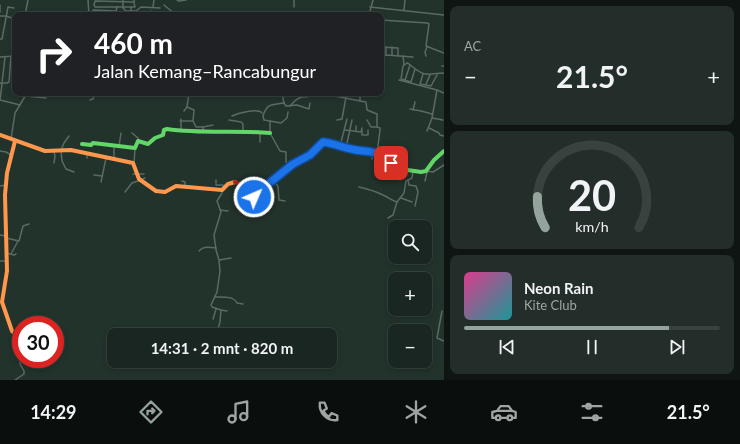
<!DOCTYPE html>
<html lang="id">
<meta charset="utf-8">
<style>
:root{--surface:#1a2621;--page:#232e2a;--text:#f1f3f6;--muted:#9fa5a5;--line:#38433f;--accent:#94a49c}
body{margin:0;font-family:Lato,sans-serif;background:var(--page);color:var(--text);height:100vh;display:flex;flex-direction:column;font-size:15px;white-space:nowrap}
*{box-sizing:border-box;margin:0}
p{font-size:13px;color:var(--muted)}
.icon{flex:none;width:22px;height:22px;fill:none;stroke:currentColor;stroke-width:2;stroke-linecap:round;stroke-linejoin:round}
.map{position:relative;flex:1;overflow:hidden}
.details{display:flex;flex-direction:column;gap:6px;padding:6px;background:#0e1512;width:296px}
.details>*{flex:none}
.hud{position:absolute;left:12px;top:12px;width:372px;height:84px;border-radius:8px;box-shadow:0 2px 6px #0003,0 0 0 1px var(--line);background:#202124;color:#fff;overflow:hidden}
.fabs{position:absolute;left:388px;top:220px;display:grid;gap:8px}
.fabs a{display:grid;place-items:center;width:44px;height:44px;border-radius:8px;background:var(--surface);box-shadow:0 2px 6px #0003,0 0 0 1px var(--line);font-size:20px}
.speed{position:absolute;left:12px;top:316px;display:flex;gap:8px;font-size:20px;font-weight:700;text-align:center}
.speed>*{display:grid;place-content:center;width:52px;height:52px;border-radius:50%;background:var(--surface);box-shadow:0 2px 6px #0003,0 0 0 1px var(--line);line-height:1}
.speed .limit{border:6px solid #d22;background:#fff;color:#111}
.pin{position:absolute;display:grid;place-items:center;width:34px;height:34px;color:#fff;margin:-17px;border-radius:8px;box-shadow:0 2px 6px #0006}
.me{position:absolute;width:44px;margin:-22px;rotate:45deg;stroke-linejoin:round;filter:drop-shadow(0 0 3px #0008)}
.turn{display:flex;align-items:center;gap:14px;height:84px;padding:0 16px;font-size:18px}
.turn .icon{width:52px;height:52px;stroke-width:2.5}
.turn b{display:block;font-size:28px;line-height:34px}
.big{font-size:30px;font-weight:700;line-height:1.1}
.details .tile{flex:1;display:flex;flex-direction:column;justify-content:center;gap:6px;min-width:0;padding:0 14px;border-radius:8px;background:var(--page)}
.details .dial{align-items:center;gap:0}
.dial svg{height:104px;overflow:visible;fill:none;stroke:var(--line);stroke-width:7;stroke-linecap:round;text-anchor:middle}
.dial text{fill:var(--text);stroke:none}
.song{display:flex;align-items:center;gap:12px}
.cover{width:48px;height:48px;border-radius:6px;background:linear-gradient(135deg,hsl(330 70% 55%),hsl(180 70% 35%))}
.played{height:4px;border-radius:2px;background:linear-gradient(90deg,var(--accent) 80%,var(--line) 80%)}
.keys{display:flex;justify-content:space-around;direction:ltr}
.heat{display:flex;justify-content:space-between;align-items:center;font-size:22px;direction:ltr}
.trip{position:absolute;left:107px;top:328px;width:230px;height:40px;border-radius:8px;background:var(--surface);box-shadow:0 2px 6px #0003,0 0 0 1px var(--line);font-weight:700;line-height:40px;text-align:center}
.menu{display:flex;height:64px;justify-content:space-around;align-items:center;background:#0a0f0d;color:var(--muted)}
.menu .icon{width:28px;height:28px}
.menu .active{color:var(--accent)}
.menu b{font-size:18px;color:var(--text)}
main{display:flex;flex:1;min-height:0}
.map>svg:first-child{display:block}
</style>
<main>
<div class="map">
<svg width="444" height="380" viewBox="0 0 444 380">
<rect width="100%" height="100%" fill="#22332c"/>
<g fill="none" stroke-linecap="round" stroke-linejoin="round">
<!-- street -->
<g stroke="#5c6a64" stroke-width="1.5">
<path d="M 88,0 L 89,15"/>
<path d="M 123,0 L 123,8 L 126,11 L 136,11 L 141,7 L 160,8"/>
<path d="M 134,0 C 134,2 134,4 135,7 L 95,7 L 94,5 L 95,1 L 134,2"/>
<path d="M 177,0 L 179,1 L 186,0"/>
<path d="M 0,5 L 0,12"/>
<path d="M 164,5 L 175,14 L 178,15"/>
<path d="M 153,7 L 154,0"/>
<path d="M 294,7 L 294,0"/>
<path d="M 370,7 L 444,15"/>
<path d="M 404,10 L 405,0"/>
<path d="M 136,12 L 151,13"/>
<path d="M 78,14 L 88,13"/>
<path d="M 25,15 L 28,0"/>
<path d="M 94,15 L 93,10 L 116,11"/>
<path d="M 115,15 L 117,7"/>
<path d="M 131,15 L 131,7"/>
<path d="M 151,15 L 151,11"/>
<path d="M 369,15 L 373,0"/>
<path d="M 0,16 L 6,16 L 15,19"/>
<path d="M 381,20 L 427,23 L 429,24 L 426,46 L 444,53"/>
<path d="M 0,39 L 2,39 L 8,7 L 14,8"/>
<path d="M 381,47 L 398,48 L 398,56"/>
<path d="M 386,55 L 386,47"/>
<path d="M 392,55 L 392,47"/>
<path d="M 403,56 L 404,65"/>
<path d="M 426,56 L 425,52 L 427,47"/>
<path d="M 0,57 L 15,56"/>
<path d="M 5,57 L 2,83 L 7,83 L 9,82 L 11,56"/>
<path d="M 381,57 L 386,55 L 413,57"/>
<path d="M 10,66 L 15,67"/>
<path d="M 442,66 L 444,66"/>
<path d="M 415,69 L 411,82 L 401,79 L 403,66 L 407,63 L 409,64 C 426,78 425,74 444,73"/>
<path d="M 423,74 L 420,84 L 431,86 L 437,75"/>
<path d="M 399,80 L 437,90 L 432,118 L 427,131"/>
<path d="M 405,80 L 410,65"/>
<path d="M 14,81 L 15,81"/>
<path d="M 0,83 L 2,84 L 0,100 L 20,105"/>
<path d="M 426,84 L 430,75"/>
<path d="M 437,90 L 444,93"/>
<path d="M 189,93 L 187,107 L 194,110 L 193,121"/>
<path d="M 282,93 L 284,103"/>
<path d="M 345,93 L 360,96 L 360,101 L 366,102 L 367,110 L 377,114 L 377,127 L 380,128 L 380,130 L 377,153"/>
<path d="M 26,96 L 46,98"/>
<path d="M 335,96 L 360,101"/>
<path d="M 90,100 L 93,99 L 95,93"/>
<path d="M 290,106 C 294,101 300,96 307,97"/>
<path d="M 410,109 L 421,111 L 432,114"/>
<path d="M 413,110 L 415,102"/>
<path d="M 184,111 L 187,107"/>
<path d="M 288,112 L 287,118 L 281,123 L 264,120 L 263,116 C 267,103 272,105 284,103 L 286,106 L 297,105 L 309,109 L 310,103"/>
<path d="M 232,116 C 239,113 257,108 262,113"/>
<path d="M 432,118 L 443,120"/>
<path d="M 181,119 L 181,131"/>
<path d="M 229,120 L 241,122 L 243,124 L 243,131"/>
<path d="M 337,120 L 342,119 L 346,97"/>
<path d="M 367,120 L 371,127 L 377,127"/>
<path d="M 180,121 L 193,121 L 196,127 L 203,127 L 203,131"/>
<path d="M 270,121 L 270,133 L 280,151 L 286,152 L 286,162 L 291,166"/>
<path d="M 203,127 L 213,125"/>
<path d="M 429,128 L 439,133 L 440,135 L 444,136"/>
<path d="M 345,130 L 361,132 L 362,128"/>
<path d="M 362,130 L 362,135 L 368,135 L 368,130"/>
<path d="M 356,131 L 356,126"/>
<path d="M 132,133 L 138,138 L 138,141"/>
<path d="M 11,139 L 15,113 L 27,93"/>
<path d="M 260,142 L 260,133"/>
<path d="M 347,143 L 352,120"/>
<path d="M 119,146 L 121,133"/>
<path d="M 340,146 L 347,119"/>
<path d="M 61,150 L 64,143 L 69,136"/>
<path d="M 0,151 L 6,152 L 11,155"/>
<path d="M 61,151 L 62,161 L 66,169 L 74,172"/>
<path d="M 87,158 L 87,153"/>
<path d="M 114,159 L 114,146"/>
<path d="M 372,159 L 373,153"/>
<path d="M 54,163 L 55,156 L 54,152"/>
<path d="M 134,163 L 135,149"/>
<path d="M 398,169 L 398,175 L 400,180"/>
<path d="M 426,171 L 433,172 L 444,165"/>
<path d="M 133,174 L 144,174"/>
<path d="M 94,175 L 102,176"/>
<path d="M 274,179 L 278,187 L 279,200 L 285,201"/>
<path d="M 140,180 L 145,178"/>
<path d="M 216,180 L 216,185 L 223,185 L 224,187"/>
<path d="M 408,180 L 409,185 L 416,186 L 418,192 L 415,206"/>
<path d="M 182,181 L 185,182 L 185,186"/>
<path d="M 425,181 L 427,172"/>
<path d="M 101,182 L 106,158"/>
<path d="M 0,186 L 6,185"/>
<path d="M 359,187 C 368,189 375,191 383,195 C 388,197 392,201 397,202 L 404,193 L 406,181 L 412,178 L 413,171"/>
<path d="M 125,192 L 132,183 L 141,180"/>
<path d="M 401,198 L 412,202"/>
<path d="M 250,201 L 252,197"/>
<path d="M 220,210 L 228,211"/>
<path d="M 252,213 L 255,198 L 252,197"/>
<path d="M 388,218 L 393,215 L 397,202"/>
<path d="M 0,235 L 6,236"/>
<path d="M 6,238 L 19,241 L 23,226 L 29,224"/>
<path d="M 199,251 C 204,245 210,248 216,248"/>
<path d="M 6,253 L 14,255 L 16,254"/>
<path d="M 11,254 L 18,241"/>
<path d="M 219,260 L 231,258"/>
<path d="M 0,261 L 7,261"/>
<path d="M 215,297 C 223,297 234,296 237,303 L 243,304"/>
<path d="M 221,310 L 227,311"/>
<path d="M 442,311 L 437,338 L 444,341"/>
<path d="M 213,319 L 216,309"/>
<path d="M 207,329 L 216,332"/>
<path d="M 218,335 L 217,332 L 220,322 L 221,310 L 212,307 L 211,305 L 217,292 L 220,271 L 219,260 L 216,250 L 214,235 L 221,212 L 217,201 L 222,193 L 222,190"/>
<path d="M 21,343 L 21,347"/>
<path d="M 15,380 L 24,374 L 24,371 L 20,364 L 21,355"/>
</g>
<!-- fast -->
<g stroke="#63d668" stroke-width="4">
<path d="M 82,144 L 91,145 L 93,143 L 135,148 L 138,141 L 148,144 L 155,138 L 163,135 L 164,130 L 167,129 C 201,134 236,130 270,133"/>
<path d="M 389,162 L 394,168 L 421,172 L 426,171 L 434,160 L 444,151"/>
</g>
<!-- slow -->
<g stroke="#ff974d" stroke-width="4">
<path d="M 0,135 L 45,151 L 71,150 L 133,163 L 139,179 L 156,191 L 165,192 L 176,186 L 222,190 L 228,184 L 235,182"/>
<path d="M 15,141 L 7,173 L 5,195 L 7,271 L 2,302 L 12,331 L 16,335 L 21,335"/>
</g>
<!-- jam -->
<path stroke="#b3261e" stroke-width="4" d="M 235,182 L 242,185 L 252,196 L 293,164 L 310,155 L 323,142 C 332,143 339,146 348,148 C 363,152 377,151 389,162"/>
</g>
<g fill="none" stroke-linecap="round" stroke-linejoin="round">
<!-- route casing -->
<g stroke="#114b97" stroke-width="10">
<path id="route" d="M 254,197 L 252,196 L 262,189 L 293,164 L 310,155 L 323,142 C 333,143 341,147 351,149 C 368,153 377,149 391,163"/>
</g>
<!-- route -->
<use href="#route" stroke="#1a73e8" stroke-width="7"/>
</g>
</svg>
<div class="fabs">
<a><svg class="icon" aria-label="search" viewBox="0 0 24 24"><circle cx="10" cy="10" r="6"/><path d="M15 15l6 6"/></svg></a>
<a>+</a>
<a>−</a>
</div>
<div class="speed"><div class="limit">30</div></div>
<div class="pin" style="left:391px;top:163px;background:#d93025"><svg class="icon" aria-label="arrive" viewBox="0 0 24 24"><path d="M6 21V4h12l-3 4 3 4H6"/></svg></div>
<svg class="me" style="left:254px;top:197px" viewBox="-20 -20 40 40"><circle r="17" fill="#1a73e8" stroke="#fff" stroke-width="3"/><path d="M0-11L8 9 0 5-8 9z" fill="#fff"/></svg>
<div class="trip">14:31 · 2 mnt · 820 m</div>
<div class="hud">
<div class="turn"><svg class="icon" aria-label="right" viewBox="0 0 24 24"><path d="M7 20v-9h11M14 6l5 5-5 5"/></svg><div><b>460 m</b>Jalan Kemang–Rancabungur</div></div>
</div>
</div>
<section class="details">
<div class="tile"><p>AC</p>
<div class="heat"><a>−</a><b class="big">21.5°</b><a>+</a></div>
</div>
<div class="tile dial"><svg viewBox="0 0 100 80">
<path d="M14 69A42 42 0 1 1 86 69"/>
<path d="M14 69A42 42 0 0 1 8 45" stroke="#94a49c"/>
<text x="50" y="56" font-size="32" font-weight="700">20</text>
<text x="50" y="72" font-size="11">km/h</text>
</svg></div>
<div class="tile">
<div class="song"><i class="cover"></i><div><b>Neon Rain</b><p>Kite Club</p></div></div>
<div class="played"></div>
<div class="keys"><svg class="icon" aria-label="previous" viewBox="0 0 24 24"><path d="M18 5L8 12l10 7zM5 5v14"/></svg><svg class="icon" aria-label="pause" viewBox="0 0 24 24"><path d="M8 5v14M16 5v14"/></svg><svg class="icon" aria-label="next" viewBox="0 0 24 24"><path d="M6 5l10 7-10 7zM19 5v14"/></svg></div>
</div>
</section>
</main>
<nav class="menu">
<b>14:29</b>
<svg class="icon active" aria-label="directions" viewBox="0 0 24 24"><path d="M12 3l9 9-9 9-9-9zM9 14v-3h6M13 9l2 2-2 2"/></svg>
<svg class="icon" aria-label="music" viewBox="0 0 24 24"><path d="M9 18V5l10-2v13"/><circle cx="6" cy="18" r="3"/><circle cx="16" cy="16" r="3"/></svg>
<svg class="icon" aria-label="phone" viewBox="0 0 24 24"><path d="M5 4h4l2 5-3 2q2 4 5 5l2-3 5 2v4C11 20 4 13 5 4z"/></svg>
<svg class="icon" aria-label="climate" viewBox="0 0 24 24"><path d="M12 3v18M4 7l16 10M4 17L20 7"/></svg>
<svg class="icon" aria-label="car" viewBox="0 0 24 24"><path d="M5 17H2v-5l4-1 3-4h7l3 4 3 1v5h-3M9 17h6M6 11h13"/><circle cx="7" cy="17" r="2"/><circle cx="17" cy="17" r="2"/></svg>
<svg class="icon" aria-label="filters" viewBox="0 0 24 24"><path d="M4 7h16M4 17h16"/><circle cx="9" cy="7" r="2"/><circle cx="15" cy="17" r="2"/></svg>
<b>21.5°</b>
</nav>
